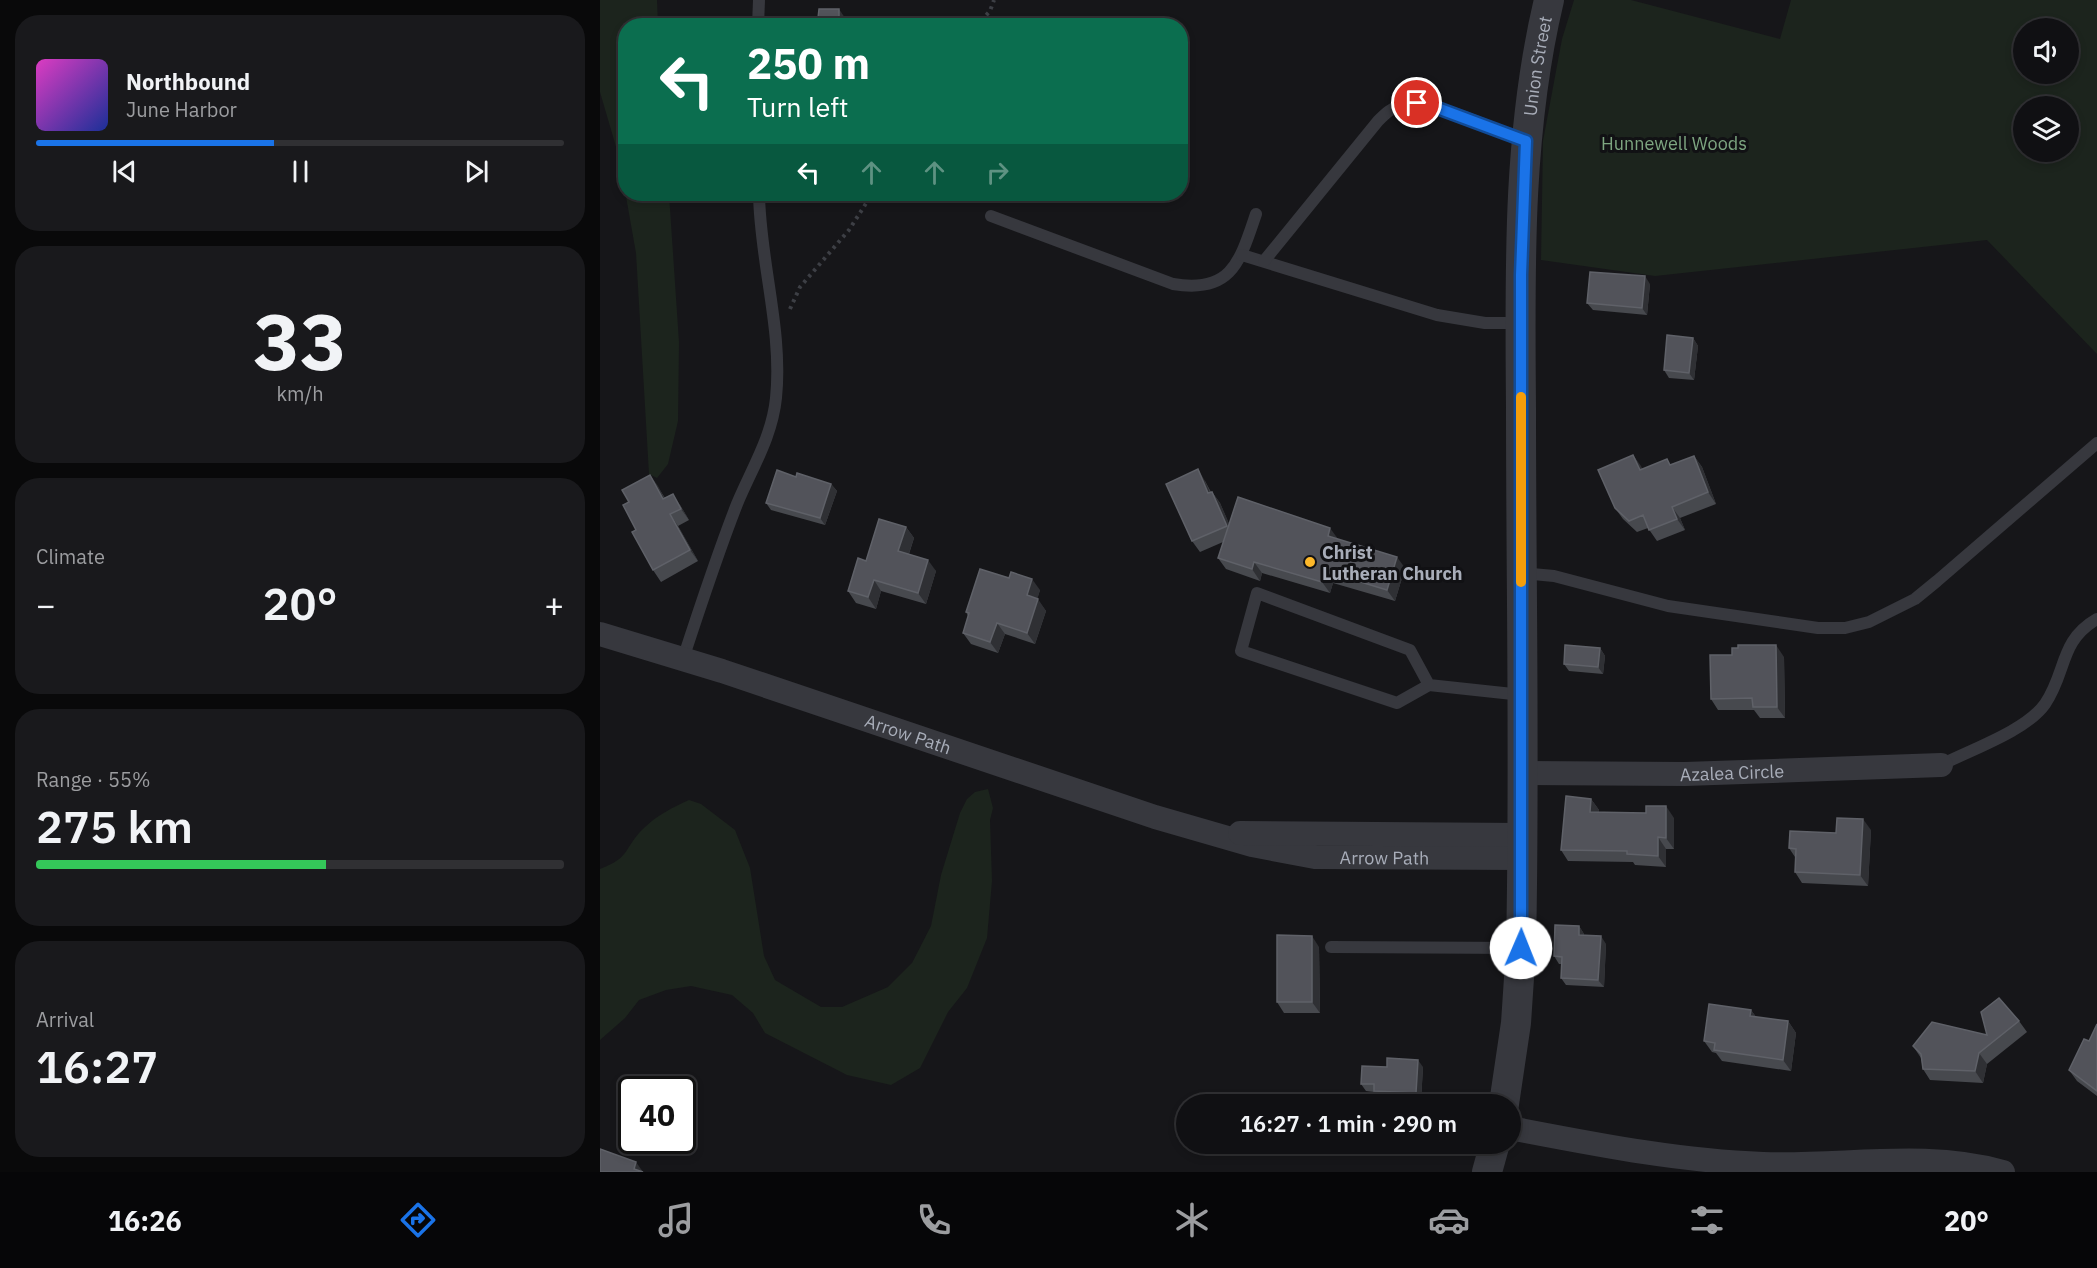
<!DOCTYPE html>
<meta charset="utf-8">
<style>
:root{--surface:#101013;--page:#19191c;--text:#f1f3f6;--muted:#9c9da0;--line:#303033;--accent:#1a73e8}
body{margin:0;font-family:"IBM Plex Sans",sans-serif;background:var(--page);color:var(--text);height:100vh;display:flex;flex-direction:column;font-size:22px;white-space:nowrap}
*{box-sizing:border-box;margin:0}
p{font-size:20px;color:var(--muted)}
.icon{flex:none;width:33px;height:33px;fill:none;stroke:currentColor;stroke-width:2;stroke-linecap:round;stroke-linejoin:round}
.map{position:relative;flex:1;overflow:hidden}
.drawer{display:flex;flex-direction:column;gap:15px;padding:15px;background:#09090a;width:600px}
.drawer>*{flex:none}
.hud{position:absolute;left:18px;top:18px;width:570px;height:183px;border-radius:24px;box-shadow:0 3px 9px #0003,0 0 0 2px var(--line);background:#0b6e4f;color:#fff;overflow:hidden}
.controls{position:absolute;left:1413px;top:18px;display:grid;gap:12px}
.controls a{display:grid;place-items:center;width:66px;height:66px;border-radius:50%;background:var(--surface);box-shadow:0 3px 9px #0003,0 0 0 2px var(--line);font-size:30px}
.speed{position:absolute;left:18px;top:1076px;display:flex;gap:12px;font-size:30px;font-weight:700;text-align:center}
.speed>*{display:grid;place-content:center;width:78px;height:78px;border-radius:50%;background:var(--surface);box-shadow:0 3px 9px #0003,0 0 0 2px var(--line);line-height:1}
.speed .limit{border:3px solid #111;border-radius:9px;background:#fff;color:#111}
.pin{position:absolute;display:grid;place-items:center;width:51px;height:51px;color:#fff;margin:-26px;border:3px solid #fff;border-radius:50%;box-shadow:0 2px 6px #0007}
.me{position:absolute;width:66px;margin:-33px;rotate:1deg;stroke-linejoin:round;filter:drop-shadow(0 0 4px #0008)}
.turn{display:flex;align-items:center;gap:21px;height:126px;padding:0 30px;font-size:27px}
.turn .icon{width:78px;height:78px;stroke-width:2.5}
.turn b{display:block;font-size:42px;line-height:51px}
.lanes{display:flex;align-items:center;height:57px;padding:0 30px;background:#0003;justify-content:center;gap:30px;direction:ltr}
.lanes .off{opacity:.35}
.big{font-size:45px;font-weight:600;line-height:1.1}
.drawer .tile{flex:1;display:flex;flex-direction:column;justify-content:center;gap:9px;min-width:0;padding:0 21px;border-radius:24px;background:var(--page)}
.drawer .dial{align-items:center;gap:0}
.dial b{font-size:78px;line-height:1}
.song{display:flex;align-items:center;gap:18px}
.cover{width:72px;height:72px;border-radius:9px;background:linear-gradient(135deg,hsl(310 70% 55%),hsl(230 70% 35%))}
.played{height:6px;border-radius:3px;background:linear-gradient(90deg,var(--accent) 45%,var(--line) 45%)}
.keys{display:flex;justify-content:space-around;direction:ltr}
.heat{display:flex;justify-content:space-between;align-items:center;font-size:33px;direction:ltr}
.charge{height:9px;border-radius:4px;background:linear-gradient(90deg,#34c759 55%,var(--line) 0)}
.trip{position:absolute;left:576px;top:1094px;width:345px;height:60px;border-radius:30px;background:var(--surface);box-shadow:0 3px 9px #0003,0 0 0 2px var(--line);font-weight:600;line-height:60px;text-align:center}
.tabs{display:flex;height:96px;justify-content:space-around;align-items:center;background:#060608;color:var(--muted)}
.tabs .icon{width:42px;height:42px}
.tabs .selected{color:var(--accent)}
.tabs b{font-size:27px;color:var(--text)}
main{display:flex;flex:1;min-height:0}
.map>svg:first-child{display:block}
</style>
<main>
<section class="drawer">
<div class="tile">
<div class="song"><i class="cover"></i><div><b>Northbound</b><p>June Harbor</p></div></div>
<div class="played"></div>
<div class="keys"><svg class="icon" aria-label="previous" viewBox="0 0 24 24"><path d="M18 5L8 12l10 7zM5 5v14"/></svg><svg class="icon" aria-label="pause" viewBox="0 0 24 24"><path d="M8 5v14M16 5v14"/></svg><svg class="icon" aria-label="next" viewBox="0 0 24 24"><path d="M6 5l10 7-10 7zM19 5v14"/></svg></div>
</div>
<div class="tile dial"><b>33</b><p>km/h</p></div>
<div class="tile"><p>Climate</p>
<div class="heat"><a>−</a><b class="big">20°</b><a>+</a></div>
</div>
<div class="tile"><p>Range · 55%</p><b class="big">275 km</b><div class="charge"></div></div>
<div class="tile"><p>Arrival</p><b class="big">16:27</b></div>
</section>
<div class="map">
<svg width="1497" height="1172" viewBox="0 0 1497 1172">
<rect width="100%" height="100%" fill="#161619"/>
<!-- green -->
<g fill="#1c241d" fill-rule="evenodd">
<path d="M 0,0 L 57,0 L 58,25 L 26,26 L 26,194 L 69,194 L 79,342 L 78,421 L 68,464 L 57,478 L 49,474 L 36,253 L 19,157 L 0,92 Z"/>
<path d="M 974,0 L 1031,0 L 1180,39 L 1191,0 L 1497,0 L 1497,354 L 1387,240 L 1055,276 L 941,260 L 943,141 L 962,39 ZM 1424,28 L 1468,28 L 1468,74 L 1424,74 ZM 1468,106 L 1468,152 L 1424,152 L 1424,106 Z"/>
<path d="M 388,789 L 393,808 L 390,820 L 392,881 L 387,938 L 367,988 L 348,1012 L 320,1068 L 291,1085 L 247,1075 L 165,1033 L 153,1013 L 132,995 L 91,986 L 66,990 L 39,1000 L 25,1018 L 0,1040 L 0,869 C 32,857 23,848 44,828 C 56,816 73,807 89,800 L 101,804 L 135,830 L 150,868 L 164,956 L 175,980 L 221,1007 L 242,1007 L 288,987 L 312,963 L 331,926 L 341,875 L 360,813 L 367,799 L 375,792 Z"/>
</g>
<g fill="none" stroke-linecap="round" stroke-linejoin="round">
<!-- path -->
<g stroke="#3d3f45" stroke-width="4" stroke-dasharray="3 4.5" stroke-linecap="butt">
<path d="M 376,26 L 390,11 L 394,0"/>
<path d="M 190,309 L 200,287 L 249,230 L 272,194"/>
</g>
<!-- service -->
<g stroke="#37383e" stroke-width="12">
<path d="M 158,26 L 159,0"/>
<path d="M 391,216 L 573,284 C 632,294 640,261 656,214"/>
<path d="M 642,255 L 837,315 L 885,323 L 920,323"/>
<path d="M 664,261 L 778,121 C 785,114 791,108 801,105 C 827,97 898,131 926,141"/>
<path d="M 922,573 L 954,576 L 1068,606 L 1218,628 L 1245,628 L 1269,622 L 1315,599 L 1337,581 L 1497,443"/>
<path d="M 83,659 C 100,607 117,555 137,504 C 152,468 172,437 176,398 C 183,330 160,262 159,194"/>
<path d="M 829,685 L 810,650 L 657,593 L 641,651 L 797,703 L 829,685 L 922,695"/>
<path d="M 1341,765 C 1370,750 1426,731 1445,704 C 1467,672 1459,641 1497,619"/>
<path d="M 731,947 L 920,948"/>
</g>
<!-- minor -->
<g stroke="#37383e" stroke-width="24">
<path id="s1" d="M 0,634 L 122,671 L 555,817 L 652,845 L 715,857 L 922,858"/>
<path id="s2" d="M 922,773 L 1085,774 L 1341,765"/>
<path d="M 640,833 L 922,835"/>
<path d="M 910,1128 C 994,1144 1078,1161 1163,1164 C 1243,1167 1325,1150 1403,1172"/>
</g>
<!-- tertiary -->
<g stroke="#37383e" stroke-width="30">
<path id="s3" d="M 904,1104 L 916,1023 L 921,948 C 925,768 921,588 921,408 C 920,272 917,134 949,0"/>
<path d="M 887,1172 L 895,1143"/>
</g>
</g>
<!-- wall -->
<g fill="#47494e">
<path d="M 1050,284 L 1047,315 L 993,310 L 987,303 Z"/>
<path d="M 1093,338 L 1098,346 L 1094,380 L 1069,378 L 1064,370 Z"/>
<path d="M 1033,455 L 1042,469 L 1072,465 L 1094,456 L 1102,467 L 1116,504 L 1080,518 L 1085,530 L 1057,541 L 1048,528 L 1037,532 L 1023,519 L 1015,508 Z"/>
<path d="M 50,475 L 65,498 L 80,505 L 89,520 L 78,526 L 98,561 L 61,582 L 53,570 L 36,530 L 29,502 Z"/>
<path d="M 196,477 L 231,484 L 237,491 L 225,525 L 171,510 L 166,503 Z"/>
<path d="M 605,481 L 611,492 L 612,492 L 620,503 L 629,524 L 738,539 L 805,568 L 795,601 L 733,583 L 730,593 L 662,573 L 660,581 L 626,569 L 618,558 L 623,542 L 600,552 L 592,541 Z"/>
<path d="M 306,527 L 314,538 L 309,554 L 336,571 L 326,604 L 281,591 L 276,609 L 256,603 L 248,591 L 266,561 Z"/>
<path d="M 440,590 L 437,599 L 446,611 L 435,644 L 405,634 L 398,653 L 371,644 L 363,633 L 368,616 L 366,612 Z"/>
<path d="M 1000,648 L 1005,656 L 1003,674 L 969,671 L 964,664 Z"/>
<path d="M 1132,655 L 1184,657 L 1185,718 L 1160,718 L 1154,710 L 1118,710 L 1111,699 Z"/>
<path d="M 991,799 L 999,810 L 999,812 L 1074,818 L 1074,849 L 1066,849 L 1066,867 L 1035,865 L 1033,862 L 968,861 L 961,850 Z"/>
<path d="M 1271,830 L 1268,886 L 1202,883 L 1195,872 L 1195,857 L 1189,848 L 1236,833 Z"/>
<path d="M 979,926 L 984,934 L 984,935 L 1006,944 L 1004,987 L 966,985 L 961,978 L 961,964 L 959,964 L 954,956 Z"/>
<path d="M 719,947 L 720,1013 L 684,1013 L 677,1002 Z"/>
<path d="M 1151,1010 L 1156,1017 L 1188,1021 L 1196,1033 L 1191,1071 L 1122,1061 L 1116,1053 L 1112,1052 L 1104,1041 Z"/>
<path d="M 1419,1021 L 1427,1032 L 1387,1064 L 1383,1083 L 1330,1080 L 1323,1069 L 1321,1058 L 1313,1046 L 1387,1035 Z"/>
<path d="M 1497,1024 L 1497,1096 L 1477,1081 L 1469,1070 L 1489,1041 Z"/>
<path d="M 787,1067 L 823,1067 L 821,1101 L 779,1099 L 774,1092 L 766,1091 L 761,1084 Z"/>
<path d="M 582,1143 L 602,1143 L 602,1148 L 585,1147 Z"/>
</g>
<!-- shaded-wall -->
<g fill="#2f3034">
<path d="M 239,9 L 247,21 L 247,25 L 243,26 L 239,20 Z"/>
<path d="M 1045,276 L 1050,284 L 1047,315 L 1042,308 Z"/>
<path d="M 1093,338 L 1098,346 L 1094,380 L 1089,373 Z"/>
<path d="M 1033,455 L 1041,466 L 1048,482 L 1040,470 Z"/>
<path d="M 1094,456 L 1102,467 L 1116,504 L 1108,492 Z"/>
<path d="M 598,469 L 605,481 L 616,505 L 608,493 Z"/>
<path d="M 50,475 L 58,486 L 71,510 L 63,499 Z"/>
<path d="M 231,484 L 237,491 L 225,525 L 220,518 Z"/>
<path d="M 612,492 L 620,503 L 635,537 L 627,526 Z"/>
<path d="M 73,494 L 80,505 L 89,520 L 81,509 Z"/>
<path d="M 1072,507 L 1080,518 L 1085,530 L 1077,519 Z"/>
<path d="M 70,514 L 78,526 L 98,561 L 90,550 Z"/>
<path d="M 306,527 L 314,538 L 306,562 L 298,551 Z"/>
<path d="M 730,528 L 738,539 L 728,536 Z"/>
<path d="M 797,557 L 805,568 L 795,601 L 787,590 Z"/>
<path d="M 328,560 L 336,571 L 326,604 L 318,593 Z"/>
<path d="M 654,562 L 662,573 L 660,581 L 652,569 Z"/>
<path d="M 725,571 L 733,583 L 730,593 L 722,582 Z"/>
<path d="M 432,579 L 440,590 L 435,607 L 427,595 Z"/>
<path d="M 274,580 L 281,591 L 276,609 L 268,597 Z"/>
<path d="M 438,599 L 446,611 L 435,644 L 427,633 Z"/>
<path d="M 397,623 L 405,634 L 398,653 L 390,642 Z"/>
<path d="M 1176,645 L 1184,657 L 1185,718 L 1177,707 Z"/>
<path d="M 1000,648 L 1005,656 L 1003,674 L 998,667 Z"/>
<path d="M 991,799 L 999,810 L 998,823 L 990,812 Z"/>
<path d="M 1066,806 L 1074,818 L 1074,849 L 1066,838 Z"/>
<path d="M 1263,819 L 1271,830 L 1268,886 L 1260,875 Z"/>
<path d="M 1058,837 L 1066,849 L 1066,867 L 1058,856 Z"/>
<path d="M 979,926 L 984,934 L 984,943 L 979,935 Z"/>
<path d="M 712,936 L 719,947 L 720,1013 L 712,1002 Z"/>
<path d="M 1001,936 L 1006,944 L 1004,987 L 998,980 Z"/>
<path d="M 1151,1010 L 1159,1021 L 1150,1016 Z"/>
<path d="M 1188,1021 L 1196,1033 L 1191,1071 L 1183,1060 Z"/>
<path d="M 1379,1053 L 1387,1064 L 1383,1083 L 1375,1071 Z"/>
<path d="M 818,1060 L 823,1067 L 821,1101 L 816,1093 Z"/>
<path d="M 36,1162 L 43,1172 L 34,1169 Z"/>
</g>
<!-- building -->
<g fill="#52535a" stroke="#5f6168" stroke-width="1.5">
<path d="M 219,9 L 239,9 L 239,20 L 243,20 L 243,26 L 205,26 L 205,18 L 218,18 Z"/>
<path d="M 990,272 L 1045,276 L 1042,308 L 987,303 Z"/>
<path d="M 1067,335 L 1093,338 L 1089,373 L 1064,370 Z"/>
<path d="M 1033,455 L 1040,470 L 1067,459 L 1070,465 L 1094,456 L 1108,492 L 1072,507 L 1077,519 L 1049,530 L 1043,515 L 1029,521 L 1015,508 L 998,470 Z"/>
<path d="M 598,469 L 608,493 L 612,492 L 627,526 L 592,541 L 566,484 Z"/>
<path d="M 177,470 L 196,477 L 197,473 L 231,484 L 220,518 L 166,503 Z"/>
<path d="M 50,475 L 63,499 L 73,494 L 81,509 L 70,514 L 90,550 L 53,570 L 32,532 L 36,530 L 23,505 L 29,502 L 22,490 Z"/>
<path d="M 638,497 L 730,528 L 728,536 L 797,557 L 787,590 L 725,571 L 722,582 L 654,562 L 652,569 L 618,558 Z"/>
<path d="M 279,519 L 306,527 L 298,551 L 328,560 L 318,593 L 274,580 L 268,597 L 248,591 L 258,558 L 266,561 Z"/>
<path d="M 380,569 L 409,578 L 411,572 L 432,579 L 427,595 L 438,599 L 427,633 L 397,623 L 390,642 L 363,633 L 369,613 L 366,612 Z"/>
<path d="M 965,645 L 1000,648 L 998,667 L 964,664 Z"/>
<path d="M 1138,645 L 1176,645 L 1177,707 L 1153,707 L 1152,698 L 1111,699 L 1110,655 L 1132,655 L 1132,648 L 1138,648 Z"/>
<path d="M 966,796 L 991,799 L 990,812 L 1046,813 L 1046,806 L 1066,806 L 1066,838 L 1058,837 L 1058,856 L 1027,854 L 1027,851 L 961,850 Z"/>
<path d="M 1237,818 L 1263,819 L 1260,875 L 1195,872 L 1196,849 L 1189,848 L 1190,831 L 1236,833 Z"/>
<path d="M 955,925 L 979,926 L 979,935 L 1001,936 L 998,980 L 961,978 L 962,957 L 954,956 Z"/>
<path d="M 677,935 L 712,936 L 712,1002 L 677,1002 Z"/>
<path d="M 1399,998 L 1419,1021 L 1379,1053 L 1375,1071 L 1323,1069 L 1321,1054 L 1313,1046 L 1332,1022 L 1387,1035 L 1381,1012 Z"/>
<path d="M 1109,1004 L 1151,1010 L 1150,1016 L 1188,1021 L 1183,1060 L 1114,1050 L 1115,1043 L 1104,1041 Z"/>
<path d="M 1497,1024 L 1497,1091 L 1469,1070 L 1484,1039 L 1489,1041 Z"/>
<path d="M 787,1058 L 818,1060 L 816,1093 L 774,1091 L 774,1084 L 761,1084 L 762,1066 L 787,1067 Z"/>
<path d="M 584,1125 L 586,1125 L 586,1143 L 600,1143 L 599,1144 L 582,1143 Z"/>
<path d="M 0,1149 L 36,1162 L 34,1169 L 43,1172 L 0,1172 Z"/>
</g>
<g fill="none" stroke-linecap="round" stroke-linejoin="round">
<!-- route casing -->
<g stroke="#114b97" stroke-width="15">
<path id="route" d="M 817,103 L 832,106 L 926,141 L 921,275 L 921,948"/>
</g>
<!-- route -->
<use href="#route" stroke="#1a73e8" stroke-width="10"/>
<!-- slow -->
<path stroke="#f59e0b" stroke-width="10" d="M 921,397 L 921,582"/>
</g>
<!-- markers -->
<circle fill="#fdb82a" stroke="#111114" stroke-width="2" cx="710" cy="562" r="6"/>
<g text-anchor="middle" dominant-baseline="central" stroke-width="6" stroke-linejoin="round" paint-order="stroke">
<!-- street labels -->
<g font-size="18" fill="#a8adb9" stroke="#111114">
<text stroke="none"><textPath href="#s3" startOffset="1040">Union Street</textPath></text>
<text stroke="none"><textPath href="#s1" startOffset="324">Arrow Path</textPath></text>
<text stroke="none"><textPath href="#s2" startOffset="210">Azalea Circle</textPath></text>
<text stroke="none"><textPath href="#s1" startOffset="819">Arrow Path</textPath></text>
</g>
<!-- park labels -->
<g font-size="18" fill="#7da580" stroke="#111114">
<text x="1074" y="143">Hunnewell Woods</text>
</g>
<!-- poi labels -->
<g font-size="18" font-weight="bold" fill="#a8adb9" stroke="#111114" text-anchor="start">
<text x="722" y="552">Christ<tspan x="722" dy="21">Lutheran Church</tspan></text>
</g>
</g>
</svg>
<div class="controls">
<a><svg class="icon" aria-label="sound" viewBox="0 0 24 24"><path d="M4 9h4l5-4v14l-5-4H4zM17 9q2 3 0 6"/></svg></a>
<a><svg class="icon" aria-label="layers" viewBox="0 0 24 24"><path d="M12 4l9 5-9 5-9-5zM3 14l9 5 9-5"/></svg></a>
</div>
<div class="speed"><div class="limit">40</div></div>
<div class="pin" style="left:817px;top:103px;background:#d93025"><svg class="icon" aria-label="arrive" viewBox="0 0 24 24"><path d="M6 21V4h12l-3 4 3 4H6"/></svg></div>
<svg class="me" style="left:921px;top:948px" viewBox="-20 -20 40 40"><circle r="19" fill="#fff"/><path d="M0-13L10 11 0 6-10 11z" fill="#1a73e8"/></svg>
<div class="trip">16:27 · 1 min · 290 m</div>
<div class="hud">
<div class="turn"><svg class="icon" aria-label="left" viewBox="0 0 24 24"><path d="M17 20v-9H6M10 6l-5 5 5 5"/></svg><div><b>250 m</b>Turn left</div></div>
<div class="lanes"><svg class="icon" aria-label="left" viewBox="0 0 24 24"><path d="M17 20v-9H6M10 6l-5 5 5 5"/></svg><svg class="icon off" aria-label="ahead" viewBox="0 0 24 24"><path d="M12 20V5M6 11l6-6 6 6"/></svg><svg class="icon off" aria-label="ahead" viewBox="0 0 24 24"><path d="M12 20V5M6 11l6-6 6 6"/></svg><svg class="icon off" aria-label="right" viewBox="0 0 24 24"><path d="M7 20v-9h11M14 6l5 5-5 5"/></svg></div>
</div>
</div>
</main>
<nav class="tabs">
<b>16:26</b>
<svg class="icon selected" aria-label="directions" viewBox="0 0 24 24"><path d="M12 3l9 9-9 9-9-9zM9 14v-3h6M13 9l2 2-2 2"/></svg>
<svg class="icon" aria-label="music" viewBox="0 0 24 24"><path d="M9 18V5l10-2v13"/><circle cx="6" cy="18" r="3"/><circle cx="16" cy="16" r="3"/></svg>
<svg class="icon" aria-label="phone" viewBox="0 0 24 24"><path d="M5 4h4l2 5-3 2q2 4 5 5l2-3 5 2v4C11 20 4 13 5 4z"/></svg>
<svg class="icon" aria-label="climate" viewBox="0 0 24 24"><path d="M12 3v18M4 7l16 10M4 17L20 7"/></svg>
<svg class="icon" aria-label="car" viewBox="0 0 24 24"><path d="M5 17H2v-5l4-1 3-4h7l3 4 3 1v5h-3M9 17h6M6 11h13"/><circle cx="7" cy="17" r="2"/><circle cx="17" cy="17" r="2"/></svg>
<svg class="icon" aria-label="filters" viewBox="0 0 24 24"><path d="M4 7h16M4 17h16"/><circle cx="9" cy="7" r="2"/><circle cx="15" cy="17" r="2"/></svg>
<b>20°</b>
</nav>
